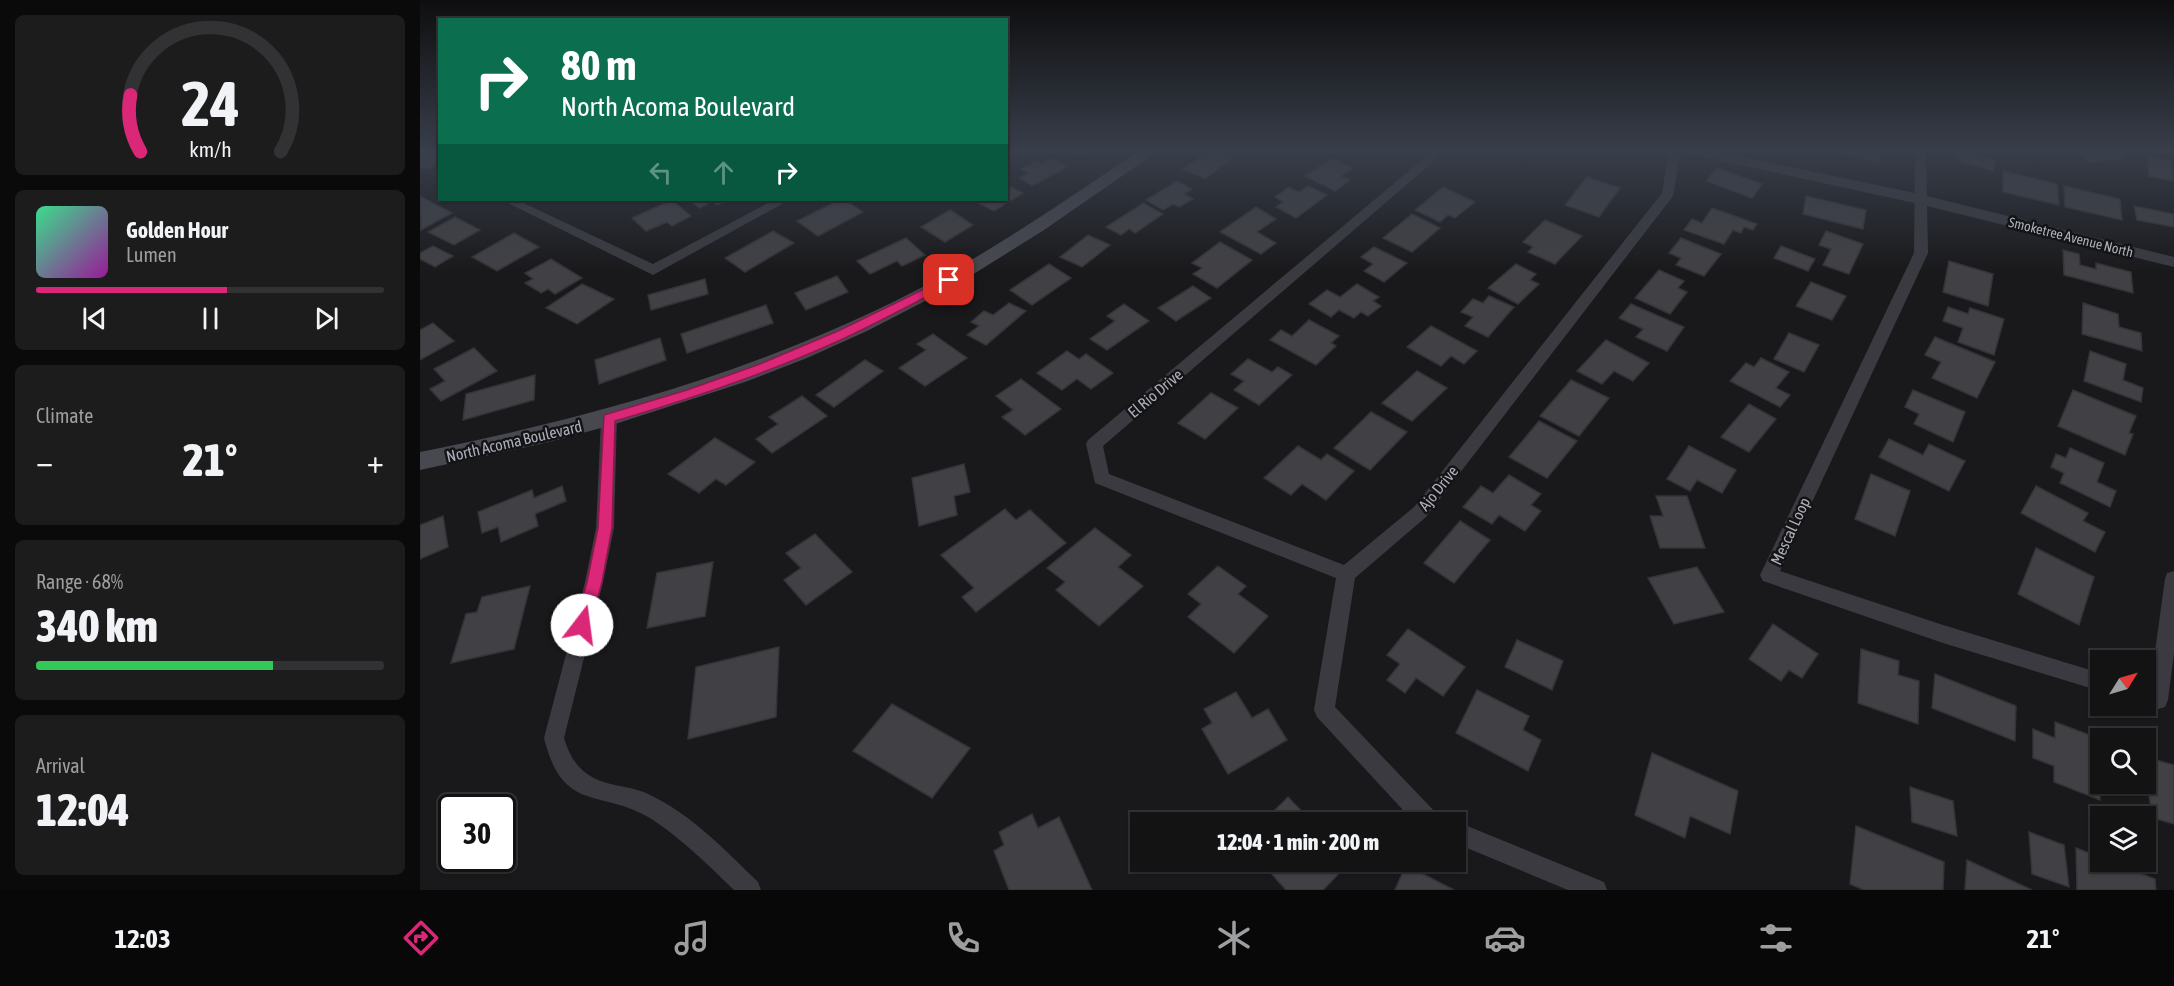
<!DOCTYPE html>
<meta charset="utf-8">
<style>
:root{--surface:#131314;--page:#1c1c1d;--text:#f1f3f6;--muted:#9d9ea0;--line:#323234;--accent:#db2777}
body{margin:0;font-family:"Asap Condensed",sans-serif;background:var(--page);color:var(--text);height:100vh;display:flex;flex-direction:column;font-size:22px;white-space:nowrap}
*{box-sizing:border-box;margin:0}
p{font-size:20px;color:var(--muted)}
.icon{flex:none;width:33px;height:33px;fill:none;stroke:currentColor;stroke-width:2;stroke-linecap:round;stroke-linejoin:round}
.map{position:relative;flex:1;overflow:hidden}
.panel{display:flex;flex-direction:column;gap:15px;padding:15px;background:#0a0a0b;width:420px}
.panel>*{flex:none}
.hud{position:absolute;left:18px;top:18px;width:570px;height:183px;border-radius:0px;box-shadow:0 2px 4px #0004,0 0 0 2px var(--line);background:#0b6e4f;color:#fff;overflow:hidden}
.needle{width:39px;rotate:53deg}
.tools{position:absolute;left:1670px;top:650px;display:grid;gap:12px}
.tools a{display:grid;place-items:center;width:66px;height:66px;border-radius:0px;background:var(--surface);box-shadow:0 2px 4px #0004,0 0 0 2px var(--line);font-size:30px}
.speed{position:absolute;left:18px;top:794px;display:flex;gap:12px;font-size:30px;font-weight:700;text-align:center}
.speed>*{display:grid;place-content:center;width:78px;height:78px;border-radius:50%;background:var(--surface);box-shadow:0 2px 4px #0004,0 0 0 2px var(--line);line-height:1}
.speed .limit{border:3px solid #111;border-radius:9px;background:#fff;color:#111}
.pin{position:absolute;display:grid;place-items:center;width:51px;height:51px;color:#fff;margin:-26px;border-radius:12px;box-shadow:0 3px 9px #0006}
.me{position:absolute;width:66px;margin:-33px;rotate:15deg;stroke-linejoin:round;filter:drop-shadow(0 0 4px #0008)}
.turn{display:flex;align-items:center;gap:21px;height:126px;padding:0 24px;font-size:27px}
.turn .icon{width:78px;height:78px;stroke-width:2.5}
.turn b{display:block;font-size:42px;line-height:51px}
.lanes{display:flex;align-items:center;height:57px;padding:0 24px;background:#0003;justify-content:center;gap:30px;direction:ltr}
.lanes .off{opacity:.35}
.big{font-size:45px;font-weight:800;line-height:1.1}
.panel .widget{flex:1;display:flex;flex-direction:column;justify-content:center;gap:9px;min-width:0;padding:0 21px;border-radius:9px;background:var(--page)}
.panel .dial{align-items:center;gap:0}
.dial svg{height:156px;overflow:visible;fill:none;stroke:var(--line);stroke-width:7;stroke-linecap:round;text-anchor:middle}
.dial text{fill:var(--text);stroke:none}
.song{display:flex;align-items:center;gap:18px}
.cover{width:72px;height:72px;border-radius:9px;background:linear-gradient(135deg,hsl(150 70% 55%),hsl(300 70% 35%))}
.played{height:6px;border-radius:3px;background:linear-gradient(90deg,var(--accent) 55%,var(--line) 55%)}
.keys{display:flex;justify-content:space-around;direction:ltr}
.heat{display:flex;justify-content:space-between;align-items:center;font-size:33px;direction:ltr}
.charge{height:9px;border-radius:4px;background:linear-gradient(90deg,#34c759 68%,var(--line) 0)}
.trip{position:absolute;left:710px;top:812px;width:336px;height:60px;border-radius:0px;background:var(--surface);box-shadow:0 2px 4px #0004,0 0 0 2px var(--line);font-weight:800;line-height:60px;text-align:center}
.dock{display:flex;height:96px;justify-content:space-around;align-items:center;background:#080808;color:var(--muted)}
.dock .icon{width:42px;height:42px}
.dock .current{color:var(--accent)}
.dock b{font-size:27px;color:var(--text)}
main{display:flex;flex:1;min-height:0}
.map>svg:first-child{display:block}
</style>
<main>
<section class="panel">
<div class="widget dial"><svg viewBox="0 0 100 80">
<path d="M14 69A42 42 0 1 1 86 69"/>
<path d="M14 69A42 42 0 0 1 9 40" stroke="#db2777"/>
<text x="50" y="56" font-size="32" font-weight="700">24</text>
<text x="50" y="72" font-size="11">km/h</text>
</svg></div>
<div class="widget">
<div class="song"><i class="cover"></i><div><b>Golden Hour</b><p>Lumen</p></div></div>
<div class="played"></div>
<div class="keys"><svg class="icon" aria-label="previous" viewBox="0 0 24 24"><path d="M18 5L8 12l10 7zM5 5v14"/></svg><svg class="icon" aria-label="pause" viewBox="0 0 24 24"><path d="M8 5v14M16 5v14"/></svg><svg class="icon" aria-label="next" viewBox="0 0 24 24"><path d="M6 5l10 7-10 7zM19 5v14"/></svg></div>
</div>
<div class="widget"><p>Climate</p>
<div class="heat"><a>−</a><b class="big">21°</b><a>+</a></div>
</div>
<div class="widget"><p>Range · 68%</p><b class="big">340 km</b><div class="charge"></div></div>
<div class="widget"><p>Arrival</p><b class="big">12:04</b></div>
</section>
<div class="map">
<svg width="1754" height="890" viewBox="0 0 1754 890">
<rect width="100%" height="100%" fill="#19191b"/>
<!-- building -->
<g fill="#414145" stroke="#343337" stroke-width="1.5">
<path d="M 0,149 L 20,149 L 20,159 L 11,168 L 0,168 Z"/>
<path d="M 649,149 L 674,149 L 660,157 L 647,150 Z"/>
<path d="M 791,149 L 813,158 L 785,179 L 763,169 Z"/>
<path d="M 1411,149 L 1460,149 L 1458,163 L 1411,151 Z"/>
<path d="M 1537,149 L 1576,159 L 1574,171 L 1535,160 Z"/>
<path d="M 1652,149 L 1696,149 L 1708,158 L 1670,163 Z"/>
<path d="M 1727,156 L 1751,161 L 1754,181 L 1729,176 Z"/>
<path d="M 633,158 L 647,167 L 612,186 L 599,178 L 608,173 L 601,169 L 616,161 L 622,164 Z"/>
<path d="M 913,158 L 933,168 L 921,176 L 930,180 L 915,191 L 885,176 Z"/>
<path d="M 1297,168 L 1342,184 L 1332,198 L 1286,181 Z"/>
<path d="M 1583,171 L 1637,184 L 1639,205 L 1583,192 Z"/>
<path d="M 1167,177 L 1200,188 L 1179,217 L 1145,205 Z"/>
<path d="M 757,181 L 772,189 L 764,194 L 773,199 L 759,207 L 753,204 L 743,210 L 726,200 Z"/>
<path d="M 586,184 L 603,193 L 574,211 L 558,203 L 563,200 L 586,200 Z"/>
<path d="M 888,186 L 907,195 L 876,218 L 856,207 L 863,202 L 855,197 L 869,187 L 879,192 Z"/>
<path d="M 1644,186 L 1700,199 L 1702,220 L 1645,207 Z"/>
<path d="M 1023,187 L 1055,202 L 1035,218 L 1028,215 L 1020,222 L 995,210 Z"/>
<path d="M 1386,196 L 1446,210 L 1443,229 L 1383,214 Z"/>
<path d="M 0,197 L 0,196 L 32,213 L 1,230 Z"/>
<path d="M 252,200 L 271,216 L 252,226 L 247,222 L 226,231 L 212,218 Z"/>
<path d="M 269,200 L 307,200 L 297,205 L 292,201 L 280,208 Z"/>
<path d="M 419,200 L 425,200 L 443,212 L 398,236 L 377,221 Z"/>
<path d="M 723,203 L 743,214 L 715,233 L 709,229 L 701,235 L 686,227 Z"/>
<path d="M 1714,206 L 1754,214 L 1754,227 L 1717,220 Z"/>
<path d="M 836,207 L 856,219 L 837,232 L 856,243 L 841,254 L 800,232 Z"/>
<path d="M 1292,208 L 1337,224 L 1333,230 L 1324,227 L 1321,233 L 1313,230 L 1304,244 L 1264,230 L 1272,219 L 1282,223 Z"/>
<path d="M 530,210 L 553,225 L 525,242 L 501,227 Z"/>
<path d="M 992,214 L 1020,228 L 992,252 L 963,238 Z"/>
<path d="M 35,217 L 60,230 L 34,245 L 8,232 Z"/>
<path d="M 1125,220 L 1162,236 L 1135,264 L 1108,252 L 1113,247 L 1103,242 Z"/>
<path d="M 353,231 L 374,243 L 325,272 L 305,258 Z"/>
<path d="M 1406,231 L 1443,244 L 1429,274 L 1403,265 L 1411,249 L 1399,245 Z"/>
<path d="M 94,233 L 119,247 L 77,271 L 52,257 Z"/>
<path d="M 668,235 L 690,245 L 662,267 L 640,257 Z"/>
<path d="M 486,238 L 505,255 L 482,266 L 477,261 L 450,274 L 437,261 Z"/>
<path d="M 1261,238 L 1301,254 L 1284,276 L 1256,265 L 1261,258 L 1249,253 Z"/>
<path d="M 800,242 L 832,260 L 797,288 L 773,274 L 782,268 L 772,263 Z"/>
<path d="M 13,246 L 33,256 L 15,267 L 0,259 L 0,253 Z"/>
<path d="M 1361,246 L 1395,259 L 1388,271 L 1354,258 Z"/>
<path d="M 954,247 L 987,263 L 964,282 L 944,271 L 953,264 L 941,257 Z"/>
<path d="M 1643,250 L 1659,254 L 1660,265 L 1676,269 L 1676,263 L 1711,272 L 1713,293 L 1644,275 Z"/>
<path d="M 131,259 L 162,278 L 135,294 L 128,289 L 121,293 L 105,283 L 113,279 L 105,273 Z"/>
<path d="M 1529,261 L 1573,274 L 1568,306 L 1523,292 Z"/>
<path d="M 629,264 L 651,278 L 612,305 L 590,290 Z"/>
<path d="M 1096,264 L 1116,274 L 1110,280 L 1119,284 L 1098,304 L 1068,288 Z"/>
<path d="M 1239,270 L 1264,281 L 1258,288 L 1267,292 L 1250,314 L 1215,298 Z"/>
<path d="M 417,276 L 428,292 L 386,310 L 375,293 Z"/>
<path d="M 285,279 L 288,294 L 231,310 L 228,295 Z"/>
<path d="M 1391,282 L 1426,296 L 1412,320 L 1376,306 Z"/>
<path d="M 162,284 L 194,299 L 157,324 L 126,308 Z"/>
<path d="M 937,284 L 959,297 L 953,301 L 961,306 L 948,316 L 941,312 L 934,318 L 919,310 L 911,317 L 889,304 L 907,290 L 920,297 Z"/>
<path d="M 773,286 L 791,298 L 756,321 L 738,308 Z"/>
<path d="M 1069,296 L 1094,307 L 1068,337 L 1045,326 L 1053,317 L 1041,312 L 1053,299 L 1063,303 Z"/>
<path d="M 589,303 L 606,311 L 566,345 L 547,335 L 559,326 L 551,322 L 564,311 L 573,315 Z"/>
<path d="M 1663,303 L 1698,314 L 1699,327 L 1721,333 L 1722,351 L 1662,334 Z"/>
<path d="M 704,304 L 729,321 L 687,350 L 670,339 L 695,321 L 687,316 Z"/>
<path d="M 1211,304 L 1264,327 L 1247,351 L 1216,337 L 1223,329 L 1199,318 Z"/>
<path d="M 346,305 L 353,323 L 267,353 L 261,334 Z"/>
<path d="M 1528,307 L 1548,314 L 1550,308 L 1584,319 L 1574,355 L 1538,342 L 1543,328 L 1523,321 Z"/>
<path d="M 889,320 L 919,336 L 911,343 L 916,346 L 896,365 L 850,340 L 861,330 L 872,336 Z"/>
<path d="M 13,323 L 34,341 L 0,360 L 0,330 Z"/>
<path d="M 1011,326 L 1057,351 L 1044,364 L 1031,356 L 1021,366 L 987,347 Z"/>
<path d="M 1369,333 L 1399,345 L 1384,372 L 1354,359 Z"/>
<path d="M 513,334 L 547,358 L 505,386 L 479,368 L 506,350 L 497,344 Z"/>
<path d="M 1515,337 L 1575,362 L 1557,398 L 1512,378 L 1521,362 L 1505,355 Z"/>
<path d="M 240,338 L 246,360 L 179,384 L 175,360 Z"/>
<path d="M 1186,340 L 1229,363 L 1213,381 L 1194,371 L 1182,384 L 1157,371 Z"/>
<path d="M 54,348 L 77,371 L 21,401 L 10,389 L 25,381 L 14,369 Z"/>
<path d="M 647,351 L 659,359 L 666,354 L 693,373 L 671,389 L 657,379 L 642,390 L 617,373 Z"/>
<path d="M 1670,351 L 1706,364 L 1703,380 L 1723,388 L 1721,402 L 1664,381 Z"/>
<path d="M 1341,358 L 1369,372 L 1356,388 L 1370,395 L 1360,407 L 1310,381 L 1326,363 L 1334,367 Z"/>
<path d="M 828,359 L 852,372 L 858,367 L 872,375 L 839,405 L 814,390 L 824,381 L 811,374 Z"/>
<path d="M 445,360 L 463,371 L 414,407 L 396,395 Z"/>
<path d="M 997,371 L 1027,388 L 992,421 L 962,403 Z"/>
<path d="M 115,375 L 114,400 L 43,420 L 46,394 Z"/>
<path d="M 601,379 L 641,409 L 605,435 L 582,417 L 593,410 L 576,396 Z"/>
<path d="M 1151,380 L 1189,398 L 1159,436 L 1120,416 Z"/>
<path d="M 1493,390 L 1545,412 L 1533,442 L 1494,424 L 1499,414 L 1485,407 Z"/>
<path d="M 1653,390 L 1716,416 L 1709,433 L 1713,434 L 1705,455 L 1638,426 Z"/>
<path d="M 791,393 L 818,408 L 785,439 L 758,423 Z"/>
<path d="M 382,396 L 407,416 L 352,453 L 336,439 L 358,424 L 349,417 Z"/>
<path d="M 1329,404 L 1356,419 L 1329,452 L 1301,437 Z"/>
<path d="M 951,412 L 987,432 L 950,470 L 914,448 Z"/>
<path d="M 1119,421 L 1157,441 L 1127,478 L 1089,457 Z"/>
<path d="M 295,438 L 335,462 L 306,485 L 296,479 L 279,493 L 248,474 Z"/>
<path d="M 1469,439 L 1503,455 L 1509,444 L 1545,461 L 1529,491 L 1459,457 Z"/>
<path d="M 878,446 L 901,460 L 907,454 L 934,471 L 906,500 L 882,484 L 871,495 L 844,478 Z"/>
<path d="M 1269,446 L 1316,470 L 1302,493 L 1277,480 L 1270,491 L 1247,479 Z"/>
<path d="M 1650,448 L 1684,463 L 1677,482 L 1696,491 L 1690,507 L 1640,483 L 1644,473 L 1631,467 L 1636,454 L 1646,458 Z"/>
<path d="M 544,464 L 550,492 L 534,496 L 537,515 L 499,526 L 492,478 Z"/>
<path d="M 1451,474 L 1490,491 L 1475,536 L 1435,519 Z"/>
<path d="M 1089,475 L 1121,494 L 1111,505 L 1121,511 L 1105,531 L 1079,515 L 1072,524 L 1043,507 L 1061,486 L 1073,493 Z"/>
<path d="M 142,486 L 146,501 L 115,514 L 118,526 L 81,542 L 78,527 L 62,533 L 58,512 L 112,490 L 114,498 Z"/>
<path d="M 1616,486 L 1668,513 L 1663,521 L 1685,532 L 1675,552 L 1601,513 Z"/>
<path d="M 1236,496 L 1267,496 L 1285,548 L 1240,548 L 1230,516 L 1243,516 Z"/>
<path d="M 585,509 L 596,520 L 610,510 L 646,543 L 556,612 L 542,597 L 554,588 L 521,555 Z"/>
<path d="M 23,516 L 28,547 L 0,559 L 0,525 Z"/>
<path d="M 1040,521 L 1070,540 L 1034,583 L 1004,563 Z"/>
<path d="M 675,528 L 711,555 L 698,567 L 723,586 L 679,626 L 636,590 L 645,582 L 627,568 Z"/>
<path d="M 395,534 L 432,572 L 386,605 L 364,580 L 381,568 L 366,553 Z"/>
<path d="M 1616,548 L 1674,577 L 1659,625 L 1598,594 Z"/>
<path d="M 293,562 L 285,616 L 227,628 L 237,573 Z"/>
<path d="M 798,566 L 826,586 L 818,594 L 848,616 L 814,653 L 768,617 L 781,604 L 768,594 Z"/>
<path d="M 1277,567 L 1304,612 L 1254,624 L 1228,578 Z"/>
<path d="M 110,586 L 94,649 L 31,663 L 46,614 L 57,612 L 62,597 Z"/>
<path d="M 1353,624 L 1398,654 L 1382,678 L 1369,670 L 1361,681 L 1329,659 Z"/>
<path d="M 988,629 L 1045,667 L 1023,696 L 996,678 L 985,693 L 967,680 L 980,664 L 967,655 Z"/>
<path d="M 1097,640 L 1143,661 L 1132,690 L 1085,667 Z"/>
<path d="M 359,647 L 356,717 L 268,739 L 276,667 Z"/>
<path d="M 1441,649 L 1479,661 L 1478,675 L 1499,681 L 1498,724 L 1438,703 Z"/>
<path d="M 1515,674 L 1596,706 L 1595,741 L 1512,708 Z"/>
<path d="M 1057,690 L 1109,716 L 1103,730 L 1121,740 L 1108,771 L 1036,733 Z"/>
<path d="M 816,692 L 832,718 L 848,709 L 867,740 L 808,774 L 782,729 L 792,723 L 784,709 Z"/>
<path d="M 472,704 L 550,748 L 512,798 L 433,751 Z"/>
<path d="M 1635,722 L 1680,739 L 1680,800 L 1634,782 L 1634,766 L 1613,758 L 1613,729 L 1635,738 Z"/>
<path d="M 1232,753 L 1318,791 L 1310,834 L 1270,816 L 1265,838 L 1215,815 Z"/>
<path d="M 1725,757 L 1754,765 L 1754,824 L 1733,818 L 1725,775 Z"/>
<path d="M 1490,787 L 1533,801 L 1537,836 L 1492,822 Z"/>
<path d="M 868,797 L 892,822 L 843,822 Z"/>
<path d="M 612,814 L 618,828 L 639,817 L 672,890 L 589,890 L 574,851 L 584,845 L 579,832 Z"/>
<path d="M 1436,826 L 1524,862 L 1523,890 L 1444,890 L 1430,884 Z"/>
<path d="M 1609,832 L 1644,845 L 1649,887 L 1612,874 Z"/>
<path d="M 1656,848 L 1680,857 L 1680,861 L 1689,861 L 1735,879 L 1736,890 L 1657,890 Z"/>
<path d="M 1547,860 L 1612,890 L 1545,890 Z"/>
<path d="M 840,861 L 931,861 L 903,890 L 866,890 Z"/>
<path d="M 986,865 L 1034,890 L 975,890 Z"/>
</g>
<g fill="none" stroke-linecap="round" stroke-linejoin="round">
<!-- minor -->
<g fill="#3a3a40" fill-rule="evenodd">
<path d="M 1015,149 L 1028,149 L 683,446 L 689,474 L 924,565 L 994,507 L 1242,193 L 1249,149 L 1261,149 L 1253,196 L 1006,517 L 935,578 L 915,707 L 1017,814 L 1020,822 L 994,822 L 897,717 L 894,710 L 916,578 L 675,483 L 666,444 L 668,440 Z"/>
<path d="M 1495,149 L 1510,149 L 1506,152 L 1508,253 L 1360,571 L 1523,625 L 1680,673 L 1680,691 L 1523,643 L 1343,581 L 1340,575 L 1494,253 Z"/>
<path d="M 82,200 L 97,200 L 233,264 L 354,200 L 369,200 L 233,275 Z"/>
<path d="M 189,412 L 195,414 L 197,418 L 194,528 L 183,582 L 144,738 C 148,752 154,764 166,773 C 182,786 207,785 226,793 C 270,813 304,849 338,882 L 341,890 L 314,890 C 287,864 261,838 230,818 C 179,788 143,814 124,738 L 165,582 L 176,528 L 181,418 L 183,414 Z"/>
<path d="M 1754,571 L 1754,653 L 1748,700 L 1745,707 L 1738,709 L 1724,705 L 1725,687 L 1730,688 L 1745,579 L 1747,573 Z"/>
<path d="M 1035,821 L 1184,882 L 1187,890 L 1148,890 L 1035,843 L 1035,822 L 1032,822 Z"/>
</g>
<!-- tertiary -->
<path fill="#3a3a40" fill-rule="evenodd" d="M 1259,149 L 1285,149 L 1499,194 L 1754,257 L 1754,267 L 1499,204 L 1266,153 Z"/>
<!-- secondary -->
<path fill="#484950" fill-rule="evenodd" d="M 722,149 L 741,149 L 624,230 L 536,285 L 447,331 L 387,358 L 325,382 L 192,425 L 129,442 L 0,470 L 0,452 C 170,418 336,372 491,293 C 572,252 647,199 722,149 Z"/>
</g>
<!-- sky -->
<linearGradient id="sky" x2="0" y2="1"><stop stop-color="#0e0e0f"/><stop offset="0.55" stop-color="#383e4a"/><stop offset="1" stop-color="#383e4a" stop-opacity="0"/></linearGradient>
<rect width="1754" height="273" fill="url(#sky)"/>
<!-- route -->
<path fill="#db2777" stroke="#8e194d" stroke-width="1.5" d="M 529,277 L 533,278 L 533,283 C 498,301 463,320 427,337 C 352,372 274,398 195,421 L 192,528 L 182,582 L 170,625 L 168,630 L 162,632 L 157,630 L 155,625 L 167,582 L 178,528 L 184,415 L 267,390 L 340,364 L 418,331 Z"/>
<g text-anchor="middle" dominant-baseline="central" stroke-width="5" stroke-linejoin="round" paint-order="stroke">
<!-- far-street labels -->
<g font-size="14" fill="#acaeba" stroke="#141416">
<text transform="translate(1651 237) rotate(14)">Smoketree Avenue North</text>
</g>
<!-- street labels -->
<g font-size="16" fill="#acaeba" stroke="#141416">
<text transform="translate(735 393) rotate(-40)">El Rio Drive</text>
<text transform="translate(94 441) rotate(-13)">North Acoma Boulevard</text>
<text transform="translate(1018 488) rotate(-51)">Ajo Drive</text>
<text transform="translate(1370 531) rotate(-65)">Mescal Loop</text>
</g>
</g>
</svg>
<div class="tools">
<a><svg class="needle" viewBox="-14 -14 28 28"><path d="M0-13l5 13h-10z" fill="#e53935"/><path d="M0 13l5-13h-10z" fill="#9d9ea0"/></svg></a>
<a><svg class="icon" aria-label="search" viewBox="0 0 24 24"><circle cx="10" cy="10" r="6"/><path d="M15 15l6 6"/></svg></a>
<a><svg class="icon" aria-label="layers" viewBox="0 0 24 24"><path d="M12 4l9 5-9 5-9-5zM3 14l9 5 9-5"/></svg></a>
</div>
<div class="speed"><div class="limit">30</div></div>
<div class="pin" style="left:529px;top:280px;background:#d93025"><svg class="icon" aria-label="arrive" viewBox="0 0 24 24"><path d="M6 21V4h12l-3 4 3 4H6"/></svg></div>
<svg class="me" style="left:162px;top:625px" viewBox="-20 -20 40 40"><circle r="19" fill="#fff"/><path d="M0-13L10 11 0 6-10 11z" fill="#db2777"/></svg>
<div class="trip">12:04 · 1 min · 200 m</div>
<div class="hud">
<div class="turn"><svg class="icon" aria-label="right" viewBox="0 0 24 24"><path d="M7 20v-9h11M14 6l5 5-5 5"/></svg><div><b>80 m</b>North Acoma Boulevard</div></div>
<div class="lanes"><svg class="icon off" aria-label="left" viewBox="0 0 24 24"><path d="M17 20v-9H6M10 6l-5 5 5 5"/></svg><svg class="icon off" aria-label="ahead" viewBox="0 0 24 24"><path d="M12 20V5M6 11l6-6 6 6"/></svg><svg class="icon" aria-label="right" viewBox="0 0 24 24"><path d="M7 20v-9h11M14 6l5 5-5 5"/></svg></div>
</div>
</div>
</main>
<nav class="dock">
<b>12:03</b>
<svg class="icon current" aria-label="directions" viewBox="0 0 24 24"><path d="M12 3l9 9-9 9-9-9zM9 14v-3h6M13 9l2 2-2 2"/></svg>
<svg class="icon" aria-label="music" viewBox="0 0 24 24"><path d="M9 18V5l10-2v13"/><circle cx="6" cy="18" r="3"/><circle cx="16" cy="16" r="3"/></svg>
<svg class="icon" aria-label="phone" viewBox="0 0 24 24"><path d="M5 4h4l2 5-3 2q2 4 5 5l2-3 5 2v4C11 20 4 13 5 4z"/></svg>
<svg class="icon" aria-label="climate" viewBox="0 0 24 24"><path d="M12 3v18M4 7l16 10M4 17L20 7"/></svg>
<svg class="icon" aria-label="car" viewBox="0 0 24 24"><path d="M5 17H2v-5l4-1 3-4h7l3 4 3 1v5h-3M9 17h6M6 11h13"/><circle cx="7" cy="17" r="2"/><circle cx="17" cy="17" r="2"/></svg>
<svg class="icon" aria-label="filters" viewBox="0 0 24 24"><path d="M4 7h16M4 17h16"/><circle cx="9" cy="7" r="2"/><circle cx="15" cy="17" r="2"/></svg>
<b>21°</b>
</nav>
